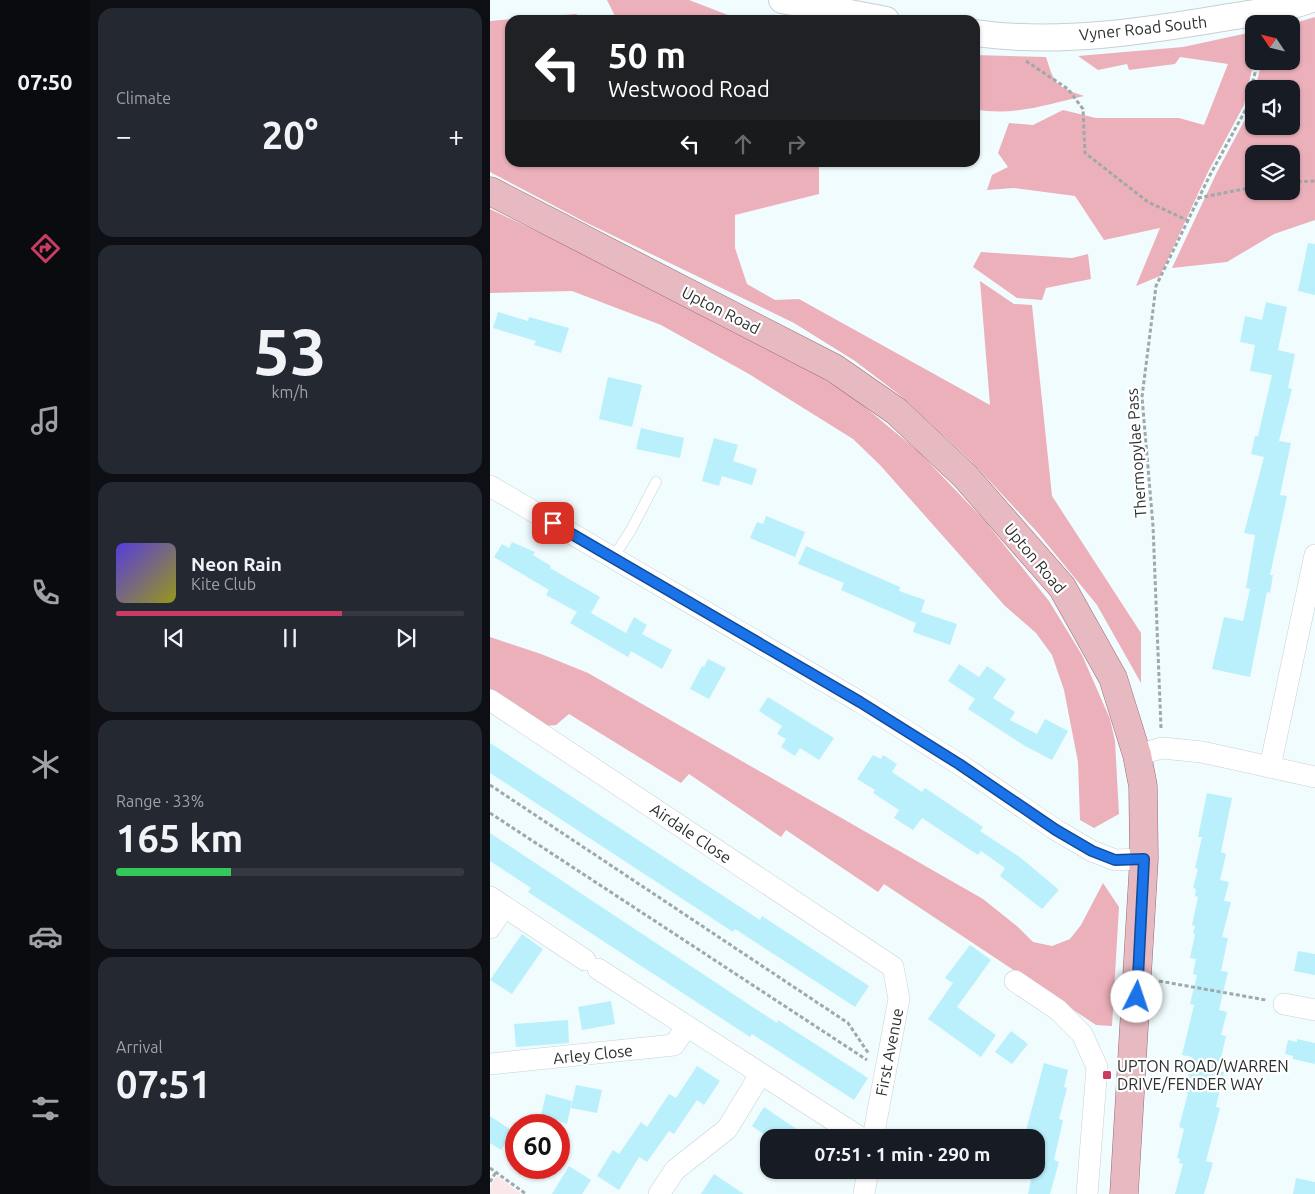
<!DOCTYPE html>
<meta charset="utf-8">
<style>
:root{--surface:#171b24;--page:#242831;--text:#f1f3f6;--muted:#9ea1a6;--line:#363941;--accent:#cb3c64}
body{margin:0;font-family:Ubuntu,sans-serif;background:var(--page);color:var(--text);height:100vh;display:flex;flex-direction:column;font-size:19px;white-space:nowrap}
*{box-sizing:border-box;margin:0}
p{font-size:16px;color:var(--muted)}
.icon{flex:none;width:28px;height:28px;fill:none;stroke:currentColor;stroke-width:2;stroke-linecap:round;stroke-linejoin:round}
.map{position:relative;flex:1;overflow:hidden}
.sheet{display:flex;flex-direction:column;gap:8px;padding:8px;background:#0d0f14;width:400px}
.sheet>*{flex:none}
.top-card{position:absolute;left:15px;top:15px;width:475px;height:152px;border-radius:15px;box-shadow:0 1px 4px #0004;background:#202124;color:#fff;overflow:hidden}
.needle{width:32px;rotate:305deg}
.tools{position:absolute;left:755px;top:15px;display:grid;gap:10px}
.tools a{display:grid;place-items:center;width:55px;height:55px;border-radius:10px;background:var(--surface);box-shadow:0 1px 4px #0004;font-size:25px}
.speed{position:absolute;left:15px;top:1114px;display:flex;gap:10px;font-size:25px;font-weight:700;text-align:center}
.speed>*{display:grid;place-content:center;width:65px;height:65px;border-radius:50%;background:var(--surface);box-shadow:0 1px 4px #0004;line-height:1}
.speed .limit{border:8px solid #d22;background:#fff;color:#111}
.pin{position:absolute;display:grid;place-items:center;width:42px;height:42px;color:#fff;margin:-21px;border-radius:10px;box-shadow:0 2px 8px #0006}
.me{position:absolute;width:55px;margin:-28px;rotate:4deg;stroke-linejoin:round;filter:drop-shadow(0 0 4px #0008)}
.turn{display:flex;align-items:center;gap:18px;height:105px;padding:0 20px;font-size:22px}
.turn .icon{width:65px;height:65px;stroke-width:2.5}
.turn b{display:block;font-size:35px;line-height:42px}
.lanes{display:flex;align-items:center;height:48px;padding:0 20px;background:#0003;justify-content:center;gap:25px;direction:ltr}
.lanes .off{opacity:.35}
.big{font-size:38px;font-weight:700;line-height:1.1}
.sheet .card{flex:1;display:flex;flex-direction:column;justify-content:center;gap:8px;min-width:0;padding:0 18px;border-radius:15px;background:var(--page)}
.sheet .dial{align-items:center;gap:0}
.dial b{font-size:65px;line-height:1}
.song{display:flex;align-items:center;gap:15px}
.cover{width:60px;height:60px;border-radius:8px;background:linear-gradient(135deg,hsl(250 70% 55%),hsl(60 70% 35%))}
.played{height:5px;border-radius:2px;background:linear-gradient(90deg,var(--accent) 65%,var(--line) 65%)}
.keys{display:flex;justify-content:space-around;direction:ltr}
.heat{display:flex;justify-content:space-between;align-items:center;font-size:28px;direction:ltr}
.charge{height:8px;border-radius:4px;background:linear-gradient(90deg,#34c759 33%,var(--line) 0)}
.trip{position:absolute;left:270px;top:1129px;width:285px;height:50px;border-radius:15px;background:var(--surface);box-shadow:0 1px 4px #0004;font-weight:700;line-height:50px;text-align:center}
main{display:flex;flex:1;min-height:0}
.menu{display:flex;flex-direction:column;width:90px;justify-content:space-around;align-items:center;background:#090b0e;color:var(--muted)}
.menu .icon{width:35px;height:35px}
.menu .active{color:var(--accent)}
.menu b{font-size:22px;color:var(--text)}
.map>svg:first-child{display:block}
</style>
<main>
<nav class="menu">
<b>07:50</b>
<svg class="icon active" aria-label="directions" viewBox="0 0 24 24"><path d="M12 3l9 9-9 9-9-9zM9 14v-3h6M13 9l2 2-2 2"/></svg>
<svg class="icon" aria-label="music" viewBox="0 0 24 24"><path d="M9 18V5l10-2v13"/><circle cx="6" cy="18" r="3"/><circle cx="16" cy="16" r="3"/></svg>
<svg class="icon" aria-label="phone" viewBox="0 0 24 24"><path d="M5 4h4l2 5-3 2q2 4 5 5l2-3 5 2v4C11 20 4 13 5 4z"/></svg>
<svg class="icon" aria-label="climate" viewBox="0 0 24 24"><path d="M12 3v18M4 7l16 10M4 17L20 7"/></svg>
<svg class="icon" aria-label="car" viewBox="0 0 24 24"><path d="M5 17H2v-5l4-1 3-4h7l3 4 3 1v5h-3M9 17h6M6 11h13"/><circle cx="7" cy="17" r="2"/><circle cx="17" cy="17" r="2"/></svg>
<svg class="icon" aria-label="filters" viewBox="0 0 24 24"><path d="M4 7h16M4 17h16"/><circle cx="9" cy="7" r="2"/><circle cx="15" cy="17" r="2"/></svg>
</nav>
<section class="sheet">
<div class="card"><p>Climate</p>
<div class="heat"><a>−</a><b class="big">20°</b><a>+</a></div>
</div>
<div class="card dial"><b>53</b><p>km/h</p></div>
<div class="card">
<div class="song"><i class="cover"></i><div><b>Neon Rain</b><p>Kite Club</p></div></div>
<div class="played"></div>
<div class="keys"><svg class="icon" aria-label="previous" viewBox="0 0 24 24"><path d="M18 5L8 12l10 7zM5 5v14"/></svg><svg class="icon" aria-label="pause" viewBox="0 0 24 24"><path d="M8 5v14M16 5v14"/></svg><svg class="icon" aria-label="next" viewBox="0 0 24 24"><path d="M6 5l10 7-10 7zM19 5v14"/></svg></div>
</div>
<div class="card"><p>Range · 33%</p><b class="big">165 km</b><div class="charge"></div></div>
<div class="card"><p>Arrival</p><b class="big">07:51</b></div>
</section>
<div class="map">
<svg width="825" height="1194" viewBox="0 0 825 1194">
<rect width="100%" height="100%" fill="#f1fcfe"/>
<!-- green -->
<path fill="#f9e7e9" d="M 7,1176 L 31,1194 L 0,1194 L 0,1187 Z"/>
<!-- forest -->
<g fill="#ecb0ba" fill-rule="evenodd">
<path d="M 117,0 L 199,0 L 251,20 L 127,20 Z"/>
<path d="M 86,14 L 95,20 L 20,20 L 20,162 L 311,162 L 329,167 L 329,194 L 245,215 L 245,248 L 257,284 L 285,300 L 309,299 L 500,405 L 490,281 L 524,304 L 542,305 L 562,496 L 651,633 L 651,683 L 607,605 L 548,533 L 481,461 L 411,396 L 365,361 L 304,323 L 95,222 L 0,172 L 0,21 Z"/>
<path d="M 825,17 L 825,220 L 784,234 L 737,262 L 682,268 L 727,172 L 760,110 L 764,96 L 764,126 L 801,126 L 801,89 L 765,89 L 772,61 L 801,61 L 801,24 ZM 764,154 L 801,154 L 801,191 L 764,191 Z"/>
<path d="M 758,33 L 764,43 L 764,61 L 754,105 L 718,172 L 670,276 L 646,286 L 670,228 L 614,240 L 585,196 L 524,188 L 497,190 L 502,175 L 518,167 L 508,153 L 519,123 L 543,125 L 573,110 L 606,118 L 689,118 L 714,125 L 738,64 L 690,57 L 685,64 L 639,70 L 637,64 L 608,70 L 588,56 L 693,47 Z"/>
<path d="M 485,55 L 556,57 C 565,86 566,86 594,96 C 559,104 521,117 485,109 Z"/>
<path d="M 0,209 L 254,330 L 363,397 L 429,452 L 495,521 L 559,601 L 592,655 L 620,719 L 625,741 L 629,814 L 604,828 L 590,820 L 588,762 L 574,690 L 562,655 L 546,633 L 515,606 L 390,465 L 363,439 L 259,374 L 171,325 L 82,291 L 0,293 Z"/>
<path d="M 491,252 L 582,258 L 598,254 L 601,279 L 556,288 L 552,300 L 527,298 L 483,267 Z"/>
<path d="M 0,637 L 51,654 L 98,673 L 493,899 L 528,927 L 543,942 L 562,946 L 580,939 L 591,925 L 613,883 L 629,907 L 622,1026 L 606,1025 L 394,884 L 388,892 L 296,830 L 291,837 L 199,774 L 191,783 L 79,714 L 66,725 L 55,726 L 0,690 Z"/>
</g>
<!-- building -->
<g fill="#baf0fb">
<path d="M 818,243 L 825,244 L 825,295 L 808,291 Z"/>
<path d="M 776,302 L 797,307 L 788,350 L 805,354 L 798,388 L 802,389 L 789,441 L 801,443 L 790,495 L 797,496 L 780,575 L 783,575 L 780,593 L 777,592 L 760,677 L 722,669 L 734,617 L 753,621 L 760,589 L 756,588 L 765,535 L 754,533 L 774,457 L 761,454 L 765,436 L 768,436 L 782,375 L 760,371 L 765,345 L 750,342 L 755,316 L 772,320 Z"/>
<path d="M 8,312 L 38,321 L 39,317 L 79,328 L 71,353 L 44,345 L 46,341 L 3,328 Z"/>
<path d="M 118,377 L 152,385 L 142,427 L 109,419 Z"/>
<path d="M 151,428 L 194,438 L 190,458 L 146,449 Z"/>
<path d="M 224,438 L 248,445 L 243,461 L 267,469 L 262,485 L 232,476 L 229,486 L 212,481 Z"/>
<path d="M 276,516 L 315,532 L 305,557 L 260,538 L 267,522 L 273,524 Z"/>
<path d="M 22,542 L 45,552 L 43,555 L 61,566 L 60,568 L 110,597 L 101,613 L 136,633 L 144,617 L 157,625 L 152,634 L 182,650 L 172,669 L 141,651 L 138,657 L 80,623 L 87,612 L 56,595 L 59,590 L 4,557 L 12,544 L 19,548 Z"/>
<path d="M 316,546 L 410,587 L 409,591 L 435,600 L 431,612 L 467,624 L 460,645 L 423,632 L 426,623 L 351,590 L 354,583 L 308,564 Z"/>
<path d="M 218,659 L 236,668 L 219,699 L 200,689 L 212,666 L 214,667 Z"/>
<path d="M 469,664 L 489,677 L 497,666 L 516,679 L 503,698 L 525,712 L 520,720 L 547,734 L 555,719 L 578,731 L 562,760 L 535,746 L 478,709 L 485,699 L 458,681 Z"/>
<path d="M 278,697 L 344,738 L 329,760 L 310,748 L 305,756 L 291,747 L 296,739 L 287,734 L 292,726 L 269,711 Z"/>
<path d="M 0,743 L 270,920 L 272,916 L 379,986 L 365,1007 L 245,929 L 243,932 L 0,773 Z"/>
<path d="M 383,755 L 391,759 L 393,755 L 407,764 L 402,772 L 432,792 L 435,788 L 493,827 L 490,831 L 531,858 L 569,890 L 552,909 L 510,876 L 515,868 L 491,851 L 488,855 L 432,818 L 423,830 L 404,818 L 409,810 L 383,793 L 385,790 L 367,779 Z"/>
<path d="M 717,793 L 742,798 L 731,852 L 736,854 L 730,880 L 739,882 L 734,901 L 741,902 L 732,937 L 738,938 L 731,971 L 738,972 L 729,1010 L 737,1012 L 731,1035 L 736,1036 L 728,1071 L 734,1072 L 726,1107 L 730,1108 L 716,1161 L 723,1163 L 714,1194 L 685,1194 L 693,1164 L 689,1163 L 690,1159 L 687,1158 L 694,1129 L 689,1127 L 698,1093 L 695,1092 L 702,1057 L 692,1055 L 704,1005 L 700,1004 L 707,975 L 703,974 L 706,959 L 700,958 L 705,934 L 703,933 L 705,926 L 702,925 L 708,897 L 705,896 L 706,889 L 703,888 L 708,869 L 705,868 L 712,837 L 708,837 Z"/>
<path d="M 0,833 L 287,1023 L 288,1020 L 378,1078 L 364,1100 L 262,1034 L 260,1037 L 38,892 L 41,888 L 0,861 Z"/>
<path d="M 32,934 L 53,949 L 22,994 L 0,980 Z"/>
<path d="M 480,945 L 501,960 L 467,1007 L 506,1035 L 491,1057 L 438,1019 L 463,983 L 455,978 Z"/>
<path d="M 808,951 L 825,954 L 825,975 L 804,971 Z"/>
<path d="M 121,1001 L 125,1024 L 92,1030 L 88,1007 Z"/>
<path d="M 78,1020 L 79,1043 L 26,1047 L 24,1024 Z"/>
<path d="M 521,1031 L 538,1044 L 522,1064 L 505,1052 Z"/>
<path d="M 807,1039 L 825,1043 L 825,1064 L 803,1059 L 803,1056 L 795,1054 L 798,1040 L 807,1042 Z"/>
<path d="M 554,1063 L 578,1070 L 574,1087 L 577,1088 L 569,1119 L 573,1120 L 564,1160 L 569,1162 L 560,1194 L 538,1194 L 543,1170 L 546,1170 L 546,1138 L 534,1138 Z"/>
<path d="M 207,1066 L 230,1081 L 214,1105 L 207,1100 L 184,1134 L 179,1131 L 157,1162 L 149,1157 L 129,1190 L 107,1176 L 123,1150 L 129,1154 L 151,1122 L 157,1127 L 179,1094 L 186,1098 Z"/>
<path d="M 86,1085 L 112,1090 L 107,1113 L 81,1108 Z"/>
<path d="M 56,1094 L 82,1101 L 77,1124 L 51,1115 Z"/>
<path d="M 274,1107 L 296,1122 L 320,1138 L 279,1138 L 262,1126 Z"/>
<path d="M 0,1116 L 24,1132 L 11,1150 L 0,1143 Z"/>
<path d="M 79,1166 L 101,1180 L 92,1194 L 62,1194 Z"/>
<path d="M 224,1174 L 254,1194 L 211,1194 Z"/>
<path d="M 806,1178 L 825,1182 L 825,1194 L 803,1194 Z"/>
</g>
<g fill="none" stroke-linecap="round" stroke-linejoin="round">
<!-- service casing -->
<g stroke="#c7d1d3" stroke-width="11">
<path id="service" d="M 123,558 L 141,530 L 166,482"/>
</g>
<!-- minor casing -->
<g stroke="#c7d1d3" stroke-width="22">
<g id="minor">
<path d="M 0,486 L 370,702 L 469,764 L 566,830 L 602,851 L 625,860 L 654,859"/>
<path d="M 0,700 L 403,967 L 409,999 L 383,1138"/>
<path d="M 647,755 L 672,748 L 712,752 L 825,777"/>
<path d="M 780,767 L 825,555"/>
<path d="M 0,897 L 95,960"/>
<path d="M 0,928 L 14,907"/>
<path d="M 108,969 L 371,1138"/>
<path d="M 525,981 L 568,1010 L 592,1034 L 607,1067 L 597,1194"/>
<path d="M 794,1004 L 825,1010"/>
<path d="M 0,1064 L 184,1045 L 196,1027"/>
<path d="M 169,1194 L 185,1170 L 237,1129 L 270,1075"/>
<path d="M 374,1194 L 378,1170"/>
</g>
</g>
<!-- tertiary casing -->
<g stroke="#c7d1d3" stroke-width="28">
<g id="tertiary">
<path d="M 292,0 L 396,20"/>
<path d="M 791,9 L 819,0"/>
<path d="M 485,33 C 569,45 657,31 739,17"/>
</g>
</g>
<!-- primary casing -->
<g stroke="#9b6a74" stroke-width="29">
<path id="primary" d="M 0,191 L 344,368 L 406,411 L 475,476 L 572,587 L 623,678 L 647,755 L 653,786 L 654,859 L 634,1194"/>
</g>
<!-- path -->
<g stroke="#a0a8aa" stroke-width="3" stroke-dasharray="4 2.5" stroke-linecap="butt">
<path d="M 536,61 L 578,89 L 593,109 L 595,153 L 658,202 L 699,221"/>
<path d="M 801,182 L 825,181"/>
<path d="M 708,198 L 764,187"/>
<path d="M 671,728 L 663,526 L 652,397 L 666,286 L 719,177 L 756,109 L 768,61"/>
<path d="M 0,785 L 358,1023 L 379,1054"/>
<path d="M 0,813 L 377,1060"/>
<path d="M 669,981 L 776,1000"/>
<path d="M 0,1168 L 36,1194"/>
<path d="M 0,1182 L 6,1172"/>
</g>
<!-- service -->
<use href="#service" stroke="#fff" stroke-width="10"/>
<!-- minor -->
<use href="#minor" stroke="#fff" stroke-width="21"/>
<!-- tertiary -->
<use href="#tertiary" stroke="#fff" stroke-width="26"/>
<!-- primary -->
<use href="#primary" stroke="#e7b9c1" stroke-width="28"/>
<!-- tertiary-bridge casing -->
<g stroke="#c7d1d3" stroke-width="28" stroke-linecap="butt">
<path id="tertiary-bridge" d="M 739,17 L 791,9"/>
</g>
<!-- tertiary-bridge -->
<use href="#tertiary-bridge" stroke="#fff" stroke-width="26"/>
</g>
<g fill="none" stroke-linecap="round" stroke-linejoin="round">
<!-- route casing -->
<g stroke="#114b97" stroke-width="12">
<path id="route" d="M 63,523 L 370,702 L 469,764 L 566,830 L 602,851 L 625,860 L 654,859 L 647,997"/>
</g>
<!-- route -->
<use href="#route" stroke="#1a73e8" stroke-width="9"/>
</g>
<!-- markers -->
<rect fill="#cb3c64" stroke="#fff" stroke-width="2" x="612" y="1070" width="10" height="10" rx="2.5"/>
<g text-anchor="middle" dominant-baseline="central" stroke-width="4.5" stroke-linejoin="round" paint-order="stroke">
<!-- street labels -->
<g font-size="16" fill="#2c3031" stroke="#fff">
<text transform="translate(653 28) rotate(-6)">Vyner Road South</text>
<text transform="translate(231 310) rotate(27)">Upton Road</text>
<text transform="translate(646 453) rotate(-94)">Thermopylae Pass</text>
<text transform="translate(545 558) rotate(50)">Upton Road</text>
<text transform="translate(201 833) rotate(34)">Airdale Close</text>
<text transform="translate(399 1052) rotate(-79)">First Avenue</text>
<text transform="translate(103 1054) rotate(-6)">Arley Close</text>
</g>
<!-- poi labels -->
<g font-size="16" fill="#2c3031" stroke="#fff" text-anchor="start">
<text x="627" y="1066">UPTON ROAD/WARREN<tspan x="627" dy="18">DRIVE/FENDER WAY</tspan></text>
</g>
</g>
</svg>
<div class="tools">
<a><svg class="needle" viewBox="-14 -14 28 28"><path d="M0-13l5 13h-10z" fill="#e53935"/><path d="M0 13l5-13h-10z" fill="#9ea1a6"/></svg></a>
<a><svg class="icon" aria-label="sound" viewBox="0 0 24 24"><path d="M4 9h4l5-4v14l-5-4H4zM17 9q2 3 0 6"/></svg></a>
<a><svg class="icon" aria-label="layers" viewBox="0 0 24 24"><path d="M12 4l9 5-9 5-9-5zM3 14l9 5 9-5"/></svg></a>
</div>
<div class="speed"><div class="limit">60</div></div>
<div class="pin" style="left:63px;top:523px;background:#d93025"><svg class="icon" aria-label="arrive" viewBox="0 0 24 24"><path d="M6 21V4h12l-3 4 3 4H6"/></svg></div>
<svg class="me" style="left:647px;top:997px" viewBox="-20 -20 40 40"><circle r="19" fill="#fff"/><path d="M0-13L10 11 0 6-10 11z" fill="#1a73e8"/></svg>
<div class="trip">07:51 · 1 min · 290 m</div>
<div class="top-card">
<div class="turn"><svg class="icon" aria-label="left" viewBox="0 0 24 24"><path d="M17 20v-9H6M10 6l-5 5 5 5"/></svg><div><b>50 m</b>Westwood Road</div></div>
<div class="lanes"><svg class="icon" aria-label="left" viewBox="0 0 24 24"><path d="M17 20v-9H6M10 6l-5 5 5 5"/></svg><svg class="icon off" aria-label="ahead" viewBox="0 0 24 24"><path d="M12 20V5M6 11l6-6 6 6"/></svg><svg class="icon off" aria-label="right" viewBox="0 0 24 24"><path d="M7 20v-9h11M14 6l5 5-5 5"/></svg></div>
</div>
</div>
</main>
